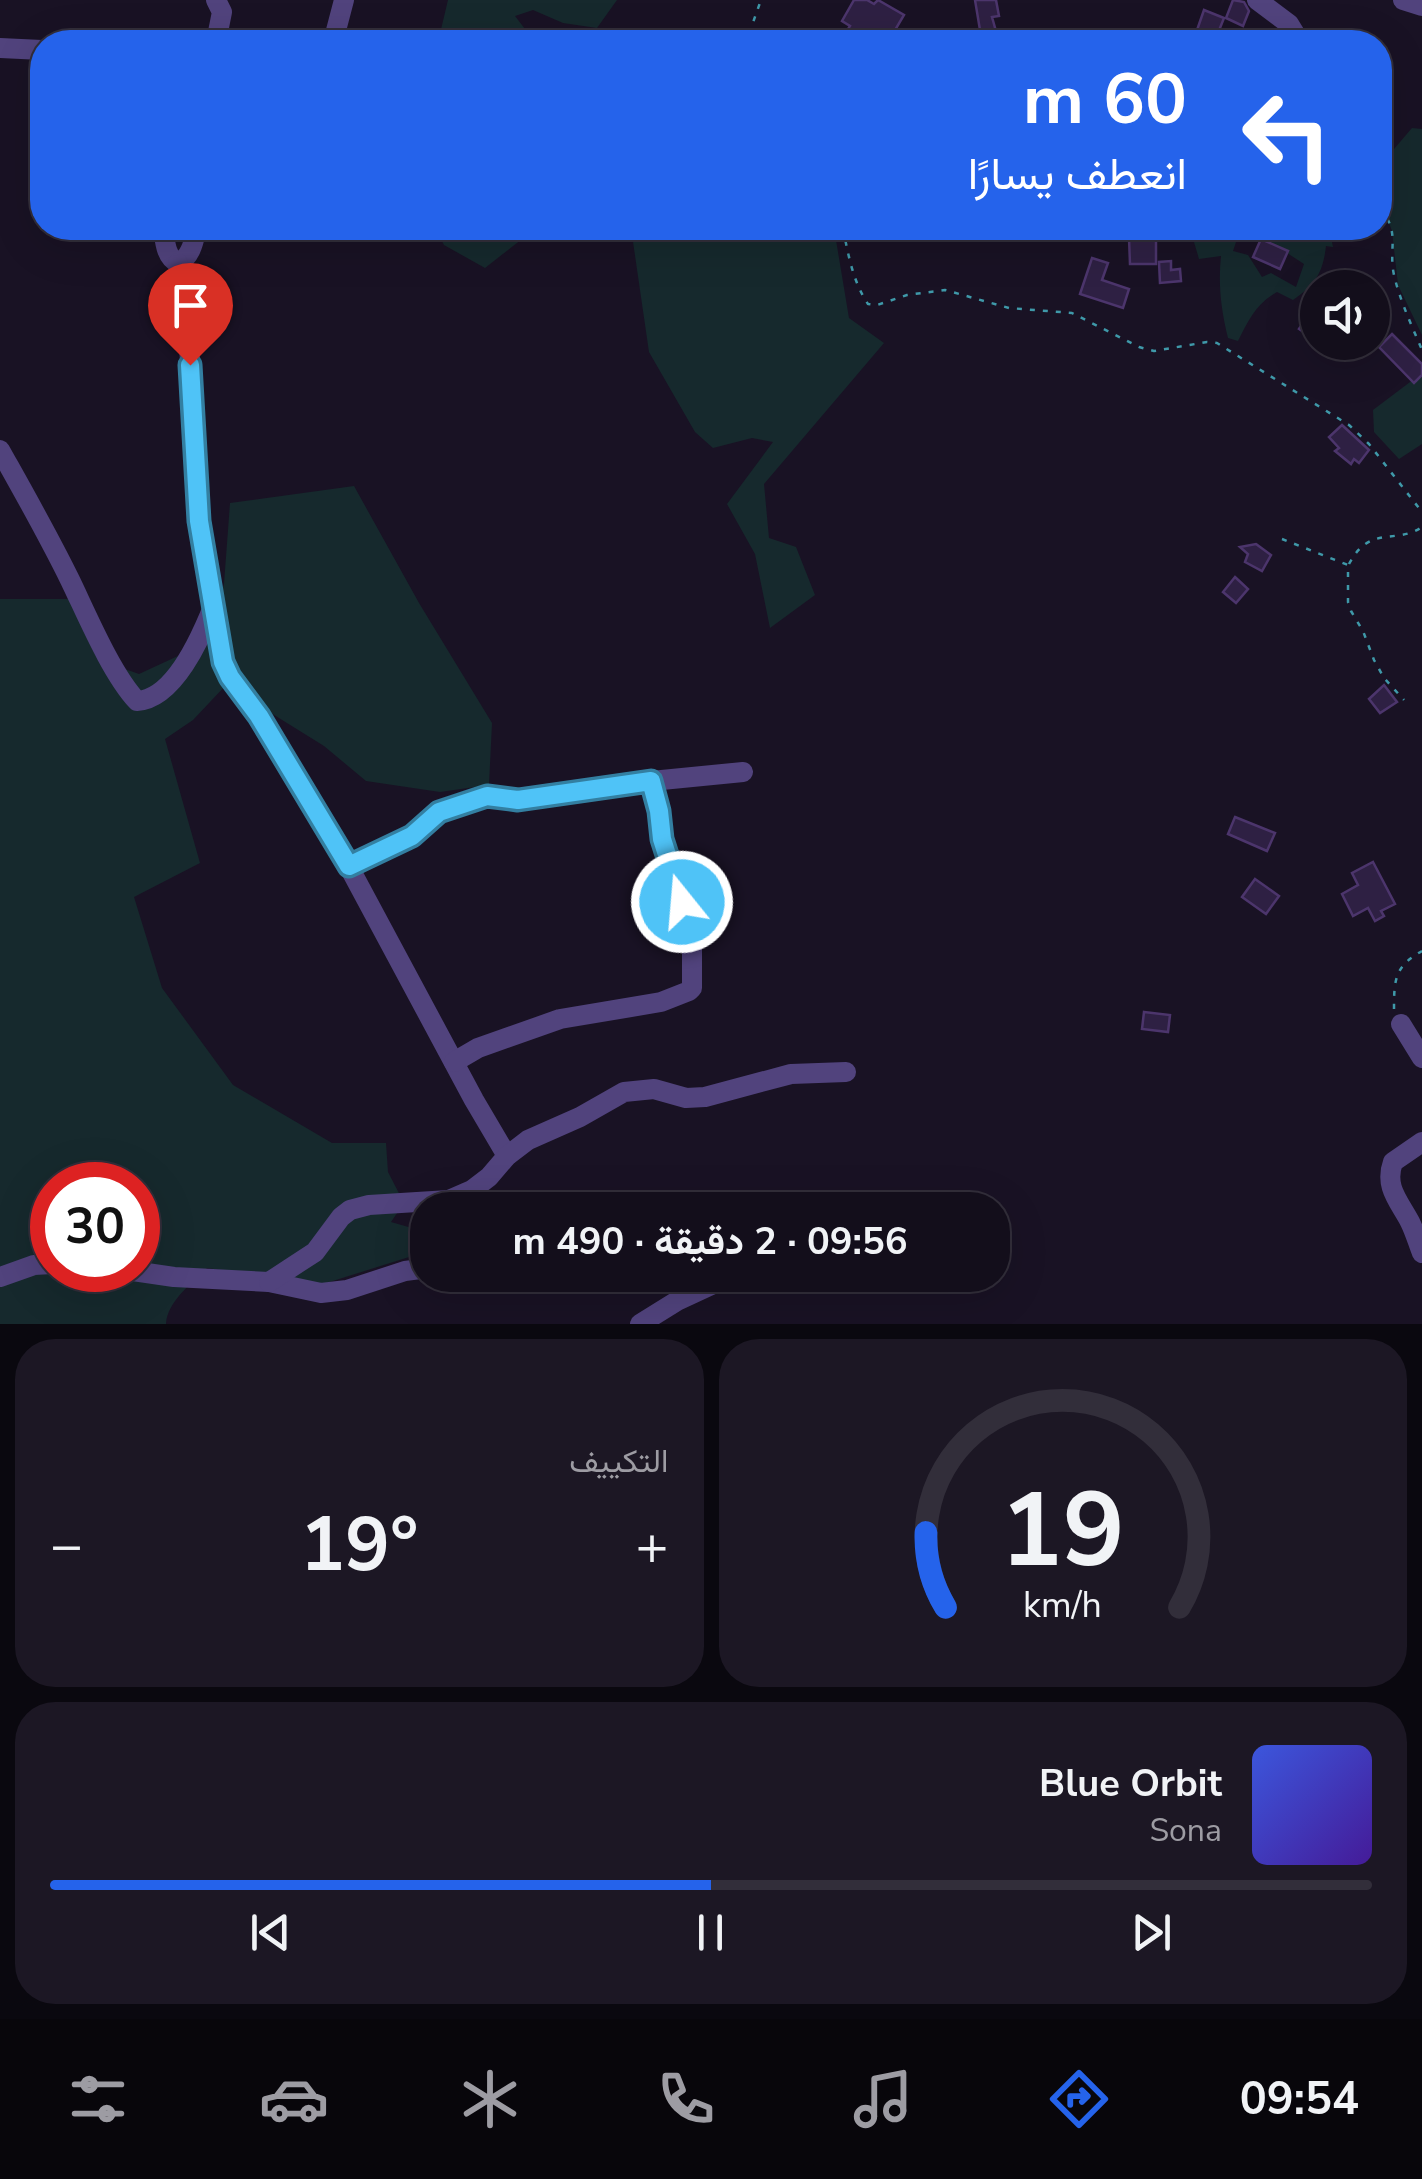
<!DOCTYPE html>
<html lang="ar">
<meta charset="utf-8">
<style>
:root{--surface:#130e1b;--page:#1c1724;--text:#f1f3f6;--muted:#9d9ca3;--line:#322e3a;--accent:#2563eb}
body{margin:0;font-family:"Nunito Sans",Vazirmatn,sans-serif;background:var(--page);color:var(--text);direction:rtl;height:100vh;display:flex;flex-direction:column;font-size:38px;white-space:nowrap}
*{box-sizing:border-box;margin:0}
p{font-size:32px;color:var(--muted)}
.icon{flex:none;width:55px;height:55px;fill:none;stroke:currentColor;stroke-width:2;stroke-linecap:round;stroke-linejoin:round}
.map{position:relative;height:1324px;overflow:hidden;direction:ltr}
.details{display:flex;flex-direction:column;gap:15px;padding:15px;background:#0a080f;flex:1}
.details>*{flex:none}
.hud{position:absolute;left:30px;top:30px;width:1362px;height:210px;border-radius:40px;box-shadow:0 10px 40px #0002,0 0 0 2px var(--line);direction:rtl;background:#2563eb;color:#fff;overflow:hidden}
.fabs{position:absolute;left:1300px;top:270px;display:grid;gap:20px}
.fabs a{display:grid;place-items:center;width:90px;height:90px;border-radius:50%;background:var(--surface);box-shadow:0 10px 40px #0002,0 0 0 2px var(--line);font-size:50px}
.speed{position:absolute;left:30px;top:1162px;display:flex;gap:20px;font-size:50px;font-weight:700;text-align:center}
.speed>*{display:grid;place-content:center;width:130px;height:130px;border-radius:50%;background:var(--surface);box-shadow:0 10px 40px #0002,0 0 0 2px var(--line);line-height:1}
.speed .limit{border:15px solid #d22;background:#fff;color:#111}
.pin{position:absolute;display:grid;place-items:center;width:85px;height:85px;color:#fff;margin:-102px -42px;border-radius:50% 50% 50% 0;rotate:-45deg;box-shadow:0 0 10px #0007}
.pin .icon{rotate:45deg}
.me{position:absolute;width:110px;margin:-55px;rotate:343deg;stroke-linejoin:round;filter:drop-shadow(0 0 8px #0008)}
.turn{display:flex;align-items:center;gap:35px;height:210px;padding:0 40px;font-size:45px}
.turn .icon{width:130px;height:130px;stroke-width:2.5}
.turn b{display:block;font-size:70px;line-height:85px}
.big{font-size:75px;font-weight:700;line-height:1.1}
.details .widget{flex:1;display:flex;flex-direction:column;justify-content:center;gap:15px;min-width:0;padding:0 35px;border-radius:40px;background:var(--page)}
.details .dial{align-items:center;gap:0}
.dial svg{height:260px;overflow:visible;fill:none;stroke:var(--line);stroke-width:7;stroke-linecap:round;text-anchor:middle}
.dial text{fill:var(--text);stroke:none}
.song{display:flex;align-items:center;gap:30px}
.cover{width:120px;height:120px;border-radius:15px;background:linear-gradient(135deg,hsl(230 70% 55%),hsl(260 70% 35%))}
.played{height:10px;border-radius:5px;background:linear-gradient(90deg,var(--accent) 50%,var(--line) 50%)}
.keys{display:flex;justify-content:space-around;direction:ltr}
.heat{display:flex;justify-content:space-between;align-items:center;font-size:55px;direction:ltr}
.details .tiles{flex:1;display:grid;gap:15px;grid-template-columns:1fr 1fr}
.widget:last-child{grid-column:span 2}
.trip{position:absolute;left:410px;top:1192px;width:600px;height:100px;border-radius:40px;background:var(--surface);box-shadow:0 10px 40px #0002,0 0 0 2px var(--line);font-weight:700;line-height:100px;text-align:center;direction:rtl}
.tab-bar{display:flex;height:160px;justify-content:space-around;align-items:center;background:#08060b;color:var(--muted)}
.tab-bar .icon{width:70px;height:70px}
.tab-bar .on{color:var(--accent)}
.tab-bar b{font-size:45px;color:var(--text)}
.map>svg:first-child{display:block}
</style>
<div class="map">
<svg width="1422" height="1324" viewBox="0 0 1422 1324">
<rect width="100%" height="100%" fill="#191224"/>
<!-- green -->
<g fill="#16292d" fill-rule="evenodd">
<path d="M 448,0 L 617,0 L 597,28 L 563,23 L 533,10 L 515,16 L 535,42 L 438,42 Z"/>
<path d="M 1412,128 L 1422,129 L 1422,335 L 1398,285 L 1392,231 L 1380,199 L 1380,158 L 1388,156 Z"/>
<path d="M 435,228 L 536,228 L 485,268 L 444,245 Z"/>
<path d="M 631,228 L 834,228 L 849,318 L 884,343 L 764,484 L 769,538 L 796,547 L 815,595 L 770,628 L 755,554 L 727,504 L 773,442 L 752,438 L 713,448 L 695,432 L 649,352 Z"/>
<path d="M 1211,228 L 1221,228 L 1237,239 L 1233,251 L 1248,255 L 1262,277 L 1271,273 L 1296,287 L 1304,264 L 1264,238 L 1245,230 L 1248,228 L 1329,228 L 1333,247 L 1326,246 C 1323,273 1315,285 1293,300 L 1277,292 C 1256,304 1248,321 1238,341 L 1228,338 C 1221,310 1218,284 1221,256 L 1199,259 L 1194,242 Z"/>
<path d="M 1422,373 L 1422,444 L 1399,459 L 1374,432 L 1373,410 Z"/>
<path d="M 354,486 L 419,603 L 492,723 L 489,785 L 440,792 L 366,781 L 324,746 L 226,685 L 193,720 L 165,739 L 200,863 L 134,897 L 162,988 L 233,1085 L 332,1143 L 386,1143 L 388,1172 L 404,1203 L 391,1222 L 426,1232 L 425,1252 L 320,1285 L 207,1268 C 192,1283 167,1302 166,1324 L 0,1324 L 0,599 L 69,599 L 108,663 L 139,674 L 206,643 L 224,584 L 230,503 ZM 52,1185 L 138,1185 L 138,1270 L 52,1270 Z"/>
</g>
<!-- building -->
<g fill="#2e2043" stroke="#4c356c" stroke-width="2.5">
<path d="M 854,0 L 867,0 L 874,4 L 878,0 L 904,15 L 888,42 L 840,42 L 850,26 L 842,21 Z"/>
<path d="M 975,0 L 996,0 L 999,16 L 992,17 L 999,42 L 982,42 Z"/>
<path d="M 1233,0 L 1244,2 L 1249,11 L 1243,26 L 1226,18 Z"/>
<path d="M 1204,10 L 1224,18 L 1216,38 L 1197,30 Z"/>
<path d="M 1129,238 L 1156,238 L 1156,264 L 1130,264 Z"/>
<path d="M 1261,239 L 1288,251 L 1280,269 L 1253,257 Z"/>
<path d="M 1092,258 L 1108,263 L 1102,280 L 1129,289 L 1123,308 L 1080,294 Z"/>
<path d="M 1171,261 L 1171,270 L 1180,269 L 1181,281 L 1160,283 L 1159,262 Z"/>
<path d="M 1311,311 L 1318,315 L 1318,342 L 1299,329 Z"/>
<path d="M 1392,334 L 1422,364 L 1422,375 L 1414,383 L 1379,347 Z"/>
<path d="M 1342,425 L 1369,450 L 1359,463 L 1354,459 L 1351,464 L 1335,451 L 1339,448 L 1329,437 Z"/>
<path d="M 1256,544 L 1271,555 L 1262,571 L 1245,562 L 1248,554 L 1240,547 Z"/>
<path d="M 1235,577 L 1248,589 L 1236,603 L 1223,592 Z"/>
<path d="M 1384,685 L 1397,702 L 1380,713 L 1369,699 Z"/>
<path d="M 1235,817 L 1275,833 L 1267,851 L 1228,834 Z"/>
<path d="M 1373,862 L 1395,904 L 1381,911 L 1384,916 L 1375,921 L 1368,908 L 1353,916 L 1342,894 L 1358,885 L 1352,873 Z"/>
<path d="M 1255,879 L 1279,896 L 1266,914 L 1242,897 Z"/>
<path d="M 1144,1012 L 1170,1015 L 1168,1032 L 1142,1029 Z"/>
</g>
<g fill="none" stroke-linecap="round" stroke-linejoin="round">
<!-- path -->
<g stroke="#3f99a9" stroke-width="2.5" stroke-dasharray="5 8" stroke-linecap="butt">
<path d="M 761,42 L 750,31 L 761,0"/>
<path d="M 1380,208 C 1401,233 1388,248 1394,275 C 1400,301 1412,326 1422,350"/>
<path d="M 843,228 C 848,254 853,282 868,304 L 877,305 L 907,295 L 945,290 L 1009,308 L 1072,313 L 1139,347 L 1154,351 L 1207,342 L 1217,343 L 1349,425 L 1369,444 L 1422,512"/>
<path d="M 1282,539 L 1348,565 L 1348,602 L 1351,611 L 1363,631 L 1374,660 L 1384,678 L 1404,700"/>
<path d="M 1349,564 C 1370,524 1396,545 1422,527"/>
<path d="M 1394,1009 C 1394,979 1395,966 1422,951"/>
</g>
<!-- minor -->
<g stroke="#51437d" stroke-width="20">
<path d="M 216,0 L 222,12 L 216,42"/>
<path d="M 1257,0 L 1289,24 L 1300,42"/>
<path d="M 1403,0 L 1422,6"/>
<path d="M 333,42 L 344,0"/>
<path d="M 0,48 L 42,50"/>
<path d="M 163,228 C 165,240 165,257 178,263 C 191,258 194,240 197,228"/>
<path d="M 178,263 L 188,336 L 195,424 L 199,521 L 223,662 L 230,677 L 259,717 L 349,867 L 474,1100 L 507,1156"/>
<path d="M 0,450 C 24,493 48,535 70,580 C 87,615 111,673 137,701 C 174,699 201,637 213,607"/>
<path d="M 349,867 L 412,835 L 439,812 L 487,796 L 518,800 L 621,784 L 743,772"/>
<path d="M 1401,1024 L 1422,1058"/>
<path d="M 454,1062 L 478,1048 L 560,1019 L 661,1002 L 689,991 L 692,988 L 692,945 L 689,929 L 662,839 L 659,811 L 651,781"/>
<path d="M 1422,1142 L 1393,1162 C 1384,1187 1399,1201 1410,1222 C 1415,1232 1418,1243 1422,1253"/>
<path d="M 126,1270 L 174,1277 L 269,1282 L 321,1293 L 347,1290 L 405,1271 L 428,1268"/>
<path d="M 0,1277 L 34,1265 L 52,1264"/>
<path d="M 269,1282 L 315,1252 L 341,1217 L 350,1210 L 369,1205 L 449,1200 L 472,1190 L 489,1177 L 507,1156 L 528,1140 L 580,1117 L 624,1092 L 654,1089 L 686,1098 L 705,1097 L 791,1074 L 846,1072"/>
<path d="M 640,1324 L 677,1301 L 733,1275"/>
</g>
</g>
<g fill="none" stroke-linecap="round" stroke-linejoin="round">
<!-- route casing -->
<g stroke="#337fa1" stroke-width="25">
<path id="route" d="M 190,365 L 199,521 L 223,662 L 230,677 L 259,716 L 349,866 L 412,836 L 439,812 L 487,796 L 518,800 L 651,781 L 659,811 L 662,839 L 682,902"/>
</g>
<!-- route -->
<use href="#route" stroke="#4fc3f7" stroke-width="18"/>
</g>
</svg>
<div class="fabs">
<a><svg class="icon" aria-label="sound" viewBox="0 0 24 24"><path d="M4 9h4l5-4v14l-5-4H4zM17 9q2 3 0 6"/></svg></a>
</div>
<div class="speed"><div class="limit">30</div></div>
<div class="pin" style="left:190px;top:365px;background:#d93025"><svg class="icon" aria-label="arrive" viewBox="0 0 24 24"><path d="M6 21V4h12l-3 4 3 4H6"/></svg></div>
<svg class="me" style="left:682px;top:902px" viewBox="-20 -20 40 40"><circle r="17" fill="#4fc3f7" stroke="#fff" stroke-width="3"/><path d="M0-11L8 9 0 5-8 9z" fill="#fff"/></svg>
<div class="trip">09:56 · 2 دقيقة · 490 m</div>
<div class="hud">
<div class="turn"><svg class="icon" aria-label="left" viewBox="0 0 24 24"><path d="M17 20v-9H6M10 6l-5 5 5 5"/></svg><div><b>60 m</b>انعطف يسارًا</div></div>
</div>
</div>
<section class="details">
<div class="tiles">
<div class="widget dial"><svg viewBox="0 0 100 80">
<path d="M14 69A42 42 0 1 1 86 69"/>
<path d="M14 69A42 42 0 0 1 8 46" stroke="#2563eb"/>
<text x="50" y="56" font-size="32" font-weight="700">19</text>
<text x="50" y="72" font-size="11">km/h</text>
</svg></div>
<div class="widget"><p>التكييف</p>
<div class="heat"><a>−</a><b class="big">19°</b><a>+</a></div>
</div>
<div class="widget">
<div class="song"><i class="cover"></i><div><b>Blue Orbit</b><p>Sona</p></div></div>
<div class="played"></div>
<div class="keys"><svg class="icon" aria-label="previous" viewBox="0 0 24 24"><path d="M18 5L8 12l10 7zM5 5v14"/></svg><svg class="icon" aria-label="pause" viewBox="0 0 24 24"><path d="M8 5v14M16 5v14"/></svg><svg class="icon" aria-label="next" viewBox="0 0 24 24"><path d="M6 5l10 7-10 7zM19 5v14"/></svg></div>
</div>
</div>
</section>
<nav class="tab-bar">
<b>09:54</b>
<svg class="icon on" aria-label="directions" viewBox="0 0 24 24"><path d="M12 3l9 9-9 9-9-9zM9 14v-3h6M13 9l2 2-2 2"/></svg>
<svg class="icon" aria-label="music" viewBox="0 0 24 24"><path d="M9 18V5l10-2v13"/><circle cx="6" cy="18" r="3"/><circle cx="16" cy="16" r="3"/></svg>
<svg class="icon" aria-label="phone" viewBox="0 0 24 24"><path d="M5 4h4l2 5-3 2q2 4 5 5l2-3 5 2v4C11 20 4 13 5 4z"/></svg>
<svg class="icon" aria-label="climate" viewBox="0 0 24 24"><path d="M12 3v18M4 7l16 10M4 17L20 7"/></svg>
<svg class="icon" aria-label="car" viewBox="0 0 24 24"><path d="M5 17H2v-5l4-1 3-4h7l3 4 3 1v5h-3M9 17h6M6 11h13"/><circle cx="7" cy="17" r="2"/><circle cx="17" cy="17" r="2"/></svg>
<svg class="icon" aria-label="filters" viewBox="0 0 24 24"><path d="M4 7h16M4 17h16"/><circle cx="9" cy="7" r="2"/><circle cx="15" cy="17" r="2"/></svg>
</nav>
